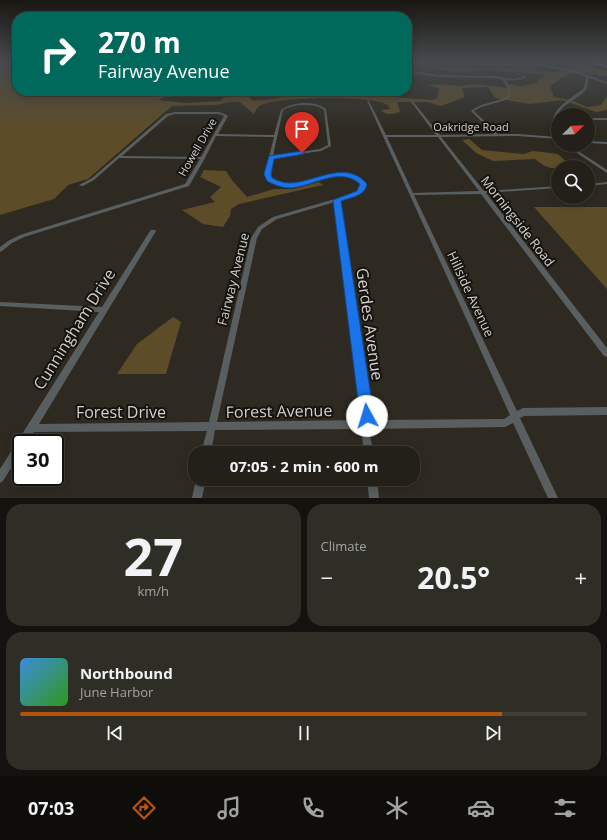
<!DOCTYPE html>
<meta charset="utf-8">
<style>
:root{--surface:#222019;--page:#2e2d26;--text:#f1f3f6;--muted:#a2a3a2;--line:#3f3e38;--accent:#b45309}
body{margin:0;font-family:"Open Sans",sans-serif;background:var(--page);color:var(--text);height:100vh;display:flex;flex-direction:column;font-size:15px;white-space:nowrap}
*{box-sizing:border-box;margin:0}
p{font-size:13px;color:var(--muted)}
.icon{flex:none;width:22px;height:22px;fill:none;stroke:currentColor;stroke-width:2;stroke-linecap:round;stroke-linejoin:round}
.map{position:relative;height:498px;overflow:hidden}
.drawer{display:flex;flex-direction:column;gap:6px;padding:6px;background:#13120e;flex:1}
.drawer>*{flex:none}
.banner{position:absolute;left:12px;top:12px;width:400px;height:84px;border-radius:16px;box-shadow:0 2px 10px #0003,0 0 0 1px var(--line);background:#00695c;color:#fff;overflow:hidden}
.needle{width:26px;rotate:67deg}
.fabs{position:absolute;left:551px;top:108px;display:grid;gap:8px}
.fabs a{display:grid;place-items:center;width:44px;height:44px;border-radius:50%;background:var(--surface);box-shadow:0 2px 10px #0003,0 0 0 1px var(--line);font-size:20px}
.speed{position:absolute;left:12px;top:434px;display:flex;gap:8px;font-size:20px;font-weight:700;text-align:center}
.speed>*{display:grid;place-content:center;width:52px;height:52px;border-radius:50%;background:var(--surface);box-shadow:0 2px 10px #0003,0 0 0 1px var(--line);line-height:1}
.speed .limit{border:2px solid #111;border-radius:6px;background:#fff;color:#111}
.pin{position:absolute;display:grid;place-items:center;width:34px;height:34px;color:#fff;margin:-41px -17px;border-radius:50% 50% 50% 0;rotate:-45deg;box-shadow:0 0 4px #0007}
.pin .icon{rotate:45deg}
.me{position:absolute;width:44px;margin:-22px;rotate:354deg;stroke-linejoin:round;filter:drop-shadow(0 0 3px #0008)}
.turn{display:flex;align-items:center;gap:14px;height:84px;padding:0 20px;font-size:18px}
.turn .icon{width:52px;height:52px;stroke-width:2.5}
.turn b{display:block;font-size:28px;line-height:34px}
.big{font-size:30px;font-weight:700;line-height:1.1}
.drawer .card{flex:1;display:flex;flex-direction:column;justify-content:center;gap:6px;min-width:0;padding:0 14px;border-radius:16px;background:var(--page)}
.drawer .dial{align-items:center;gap:0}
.dial b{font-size:52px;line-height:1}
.song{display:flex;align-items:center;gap:12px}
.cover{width:48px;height:48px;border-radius:6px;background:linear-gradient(135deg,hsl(210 70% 55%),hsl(110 70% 35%))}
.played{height:4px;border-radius:2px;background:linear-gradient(90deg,var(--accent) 85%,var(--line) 85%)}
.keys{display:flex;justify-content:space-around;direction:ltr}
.heat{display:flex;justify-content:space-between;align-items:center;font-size:22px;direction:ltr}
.drawer .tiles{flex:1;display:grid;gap:6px;grid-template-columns:1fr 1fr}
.card:last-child{grid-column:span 2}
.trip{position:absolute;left:188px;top:446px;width:232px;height:40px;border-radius:16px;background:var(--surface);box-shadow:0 2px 10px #0003,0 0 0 1px var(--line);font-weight:700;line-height:40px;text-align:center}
.tab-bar{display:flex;height:64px;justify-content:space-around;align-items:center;background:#0e0d0a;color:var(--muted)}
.tab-bar .icon{width:28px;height:28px}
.tab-bar .active{color:var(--accent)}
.tab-bar b{font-size:18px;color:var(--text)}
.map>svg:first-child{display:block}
</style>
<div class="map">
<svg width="607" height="498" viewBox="0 0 607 498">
<rect width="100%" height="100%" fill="#2e2a21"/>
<!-- green -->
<g fill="#5d4c28">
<path d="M 12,61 L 17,61 L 17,91 L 179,91 L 158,100 L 186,103 L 220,101 L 229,94 L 235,96 L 249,96 L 252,100 C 262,101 268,99 277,98 C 297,95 320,92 341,93 C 353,93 362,100 374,93 L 373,91 L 393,91 L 394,97 L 432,100 L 437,98 L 439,89 L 428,85 L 443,84 L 460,86 L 474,84 L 508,88 L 506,84 L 522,86 L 537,83 L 538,79 L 546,77 L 541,74 L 508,71 L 484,70 L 464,72 L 420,67 L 537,70 L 554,73 L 564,69 L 577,67 L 564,61 L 573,61 L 607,71 L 607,76 L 575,72 L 566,75 L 550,86 L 554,97 L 574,101 L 587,107 L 601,105 L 607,96 L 607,110 L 596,112 L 562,100 L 530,104 L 495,98 L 488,87 L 462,88 L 465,97 L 441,106 L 427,102 L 397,102 L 400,112 C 393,114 387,116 381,110 L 390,109 L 388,105 C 381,102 375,101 367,100 C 349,97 273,97 259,106 C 257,108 255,111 254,114 L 240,102 L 230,102 L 216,105 L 172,106 L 88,179 L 68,185 L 54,199 L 0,215 L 0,67 Z"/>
<path d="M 469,139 L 482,150 L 523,154 L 533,151 L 558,154 L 569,164 C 553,170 549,170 535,159 L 493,161 L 476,153 L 462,140 Z"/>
<path d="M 204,170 L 226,171 L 231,179 L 247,197 L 274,189 L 293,189 L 319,182 L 323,185 L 239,204 L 231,209 L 230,216 L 223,227 L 203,224 L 182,210 L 215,202 L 210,197 L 221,187 L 200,177 Z"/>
<path d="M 534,207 L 607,207 L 607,289 Z"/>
<path d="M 173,317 L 181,322 L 166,374 L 117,374 L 137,344 Z"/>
</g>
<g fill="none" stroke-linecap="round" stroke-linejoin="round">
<!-- minor -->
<g fill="#595f60" fill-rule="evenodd">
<path d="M 521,61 L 524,61 L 527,64 L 525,64 Z"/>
<path d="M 497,63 L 503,68 L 527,77 C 520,81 513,81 505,79 L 511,91 L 509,98 C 498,104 484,104 474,111 L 498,134 L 517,134 L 558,137 L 556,136 C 555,133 553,130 553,127 C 549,109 572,98 583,89 C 586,85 584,79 588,76 L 590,76 C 587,80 589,86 585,91 C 575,101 556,106 556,123 C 556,127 557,129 558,133 C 558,135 558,137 558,139 L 517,136 L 441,137 L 484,191 L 558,186 L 558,188 L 486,193 L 607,348 L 607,357 L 604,356 L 481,194 L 414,195 L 517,411 L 523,408 L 607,407 L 607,415 L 524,416 L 520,418 L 558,498 L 548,498 L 513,423 L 505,427 L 371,429 L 370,436 L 374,453 L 364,453 L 362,436 L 362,429 L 215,430 L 211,453 L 201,453 L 207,431 L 34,432 L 27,443 L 21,443 L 21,452 L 3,481 L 0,483 L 0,469 L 99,312 L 0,306 L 0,302 L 102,307 L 150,231 L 151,230 L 155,230 L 156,231 L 39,424 L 209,422 L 251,238 L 258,227 L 273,217 L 352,194 L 359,190 L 362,185 C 352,164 303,188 285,187 C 277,186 272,183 266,178 L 269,157 L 274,137 L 216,136 L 205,158 L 189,186 L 24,237 L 12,243 L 2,251 L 0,252 L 0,247 L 8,241 L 20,235 L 185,184 L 200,159 L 119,158 L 94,180 L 83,186 L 81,186 L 79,185 L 92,178 L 166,114 L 175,112 L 219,112 L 227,115 L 228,116 L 218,134 L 274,135 L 281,110 C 293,102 314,100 326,109 L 331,146 L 321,151 L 273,158 L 270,178 C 273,179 275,182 278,183 C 297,190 328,170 352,175 C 359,176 363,178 366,185 L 363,192 L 356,196 L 339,201 L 371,411 L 371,420 L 504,419 L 510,415 L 367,101 L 368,100 L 369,101 L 386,135 L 436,135 L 411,102 L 412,100 L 440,135 L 494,134 L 471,111 C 480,103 496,102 507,97 L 509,91 L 502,79 L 493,78 L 438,77 L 407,72 L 407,70 L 438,75 L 493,76 L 514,79 L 524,77 L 501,68 L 496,64 ZM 298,105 C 307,105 316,104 324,110 L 328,145 L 320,149 L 273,156 L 283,110 L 287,108 ZM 175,114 L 219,114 L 224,116 L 201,157 L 122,156 L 168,116 ZM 387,137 L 438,137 L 479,191 L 413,193 ZM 335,202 L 363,411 L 362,420 L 217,422 L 257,238 L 262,229 L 277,219 Z"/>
<path d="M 566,64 L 581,69 L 585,72 L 583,74 L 581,74 L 583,72 L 579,69 L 565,65 Z"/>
<rect x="588" y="118" width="19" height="2"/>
<path d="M 588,141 L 607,142 L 607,144 L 588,143 Z"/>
<path d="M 565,145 L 569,145 L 607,170 L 607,173 Z"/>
<path d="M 607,182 L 607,184 L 588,186 L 588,184 Z"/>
<path d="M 196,479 L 206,479 L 202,498 L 192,498 Z"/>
<path d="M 367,479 L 377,479 L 379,498 L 369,498 Z"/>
</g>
<!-- tertiary -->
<path fill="#595f60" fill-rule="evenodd" d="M 407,62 L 539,64 L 574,70 L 607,82 L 607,84 L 572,72 L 539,66 L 407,64 Z"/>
<!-- primary -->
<path fill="#879395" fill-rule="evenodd" d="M 591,61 L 607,66 L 607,68 L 584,61 Z"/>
</g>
<!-- sky -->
<linearGradient id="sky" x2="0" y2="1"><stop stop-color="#191712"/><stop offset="0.47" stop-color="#464a4e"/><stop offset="1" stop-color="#464a4e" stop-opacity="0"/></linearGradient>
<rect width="607" height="131" fill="url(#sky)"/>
<!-- route -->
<path fill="#1a73e8" stroke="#114b97" d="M 302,151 L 304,151 L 304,154 L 274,159 L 271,174 L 272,178 C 278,181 283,183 290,183 C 316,182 346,159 367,184 C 365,196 352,197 341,201 L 374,416 L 372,420 L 367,423 L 362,420 L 360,416 L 333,200 L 357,191 L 360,184 C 340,166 314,186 291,188 C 282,188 275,185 267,181 L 264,174 L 269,156 Z"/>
<g text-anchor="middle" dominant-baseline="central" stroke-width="4" stroke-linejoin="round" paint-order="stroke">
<!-- far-street labels -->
<g font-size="11" fill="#d4d1cb" stroke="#15130f">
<text x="471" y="126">Oakridge Road</text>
<text transform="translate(197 147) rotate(-60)">Howell Drive</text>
</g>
<!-- street labels -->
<g font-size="13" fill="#d4d1cb" stroke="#15130f">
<text transform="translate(518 221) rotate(52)">Morningside Road</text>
<text transform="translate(233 279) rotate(-76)">Fairway Avenue</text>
<text transform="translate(471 294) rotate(65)">Hillside Avenue</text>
</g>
<!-- near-street labels -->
<g font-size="16" fill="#d4d1cb" stroke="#15130f">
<text transform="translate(370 324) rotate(82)">Gerdes Avenue</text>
<text transform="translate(74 329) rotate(-58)">Cunningham Drive</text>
<text transform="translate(279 411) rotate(-1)">Forest Avenue</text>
<text x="121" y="412">Forest Drive</text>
</g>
</g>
</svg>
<div class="fabs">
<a><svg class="needle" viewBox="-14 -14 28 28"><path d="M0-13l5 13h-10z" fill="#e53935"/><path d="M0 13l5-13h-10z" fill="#a2a3a2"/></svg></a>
<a><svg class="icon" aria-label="search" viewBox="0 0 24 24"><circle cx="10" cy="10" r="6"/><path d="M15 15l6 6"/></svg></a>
</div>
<div class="speed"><div class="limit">30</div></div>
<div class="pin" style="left:302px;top:153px;background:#d93025"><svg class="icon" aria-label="arrive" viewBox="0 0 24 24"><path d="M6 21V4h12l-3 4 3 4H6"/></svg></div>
<svg class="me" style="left:367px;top:416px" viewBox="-20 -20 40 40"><circle r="19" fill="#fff"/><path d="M0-13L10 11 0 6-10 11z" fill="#1a73e8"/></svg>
<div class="trip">07:05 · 2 min · 600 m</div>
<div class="banner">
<div class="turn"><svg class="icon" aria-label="right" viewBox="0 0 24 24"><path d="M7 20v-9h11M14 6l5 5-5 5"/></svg><div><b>270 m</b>Fairway Avenue</div></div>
</div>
</div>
<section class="drawer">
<div class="tiles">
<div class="card dial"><b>27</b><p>km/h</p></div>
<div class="card"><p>Climate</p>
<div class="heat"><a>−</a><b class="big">20.5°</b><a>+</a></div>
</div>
<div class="card">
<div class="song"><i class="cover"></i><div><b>Northbound</b><p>June Harbor</p></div></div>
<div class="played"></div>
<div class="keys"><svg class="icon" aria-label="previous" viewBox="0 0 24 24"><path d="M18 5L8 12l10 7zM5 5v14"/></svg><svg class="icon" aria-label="pause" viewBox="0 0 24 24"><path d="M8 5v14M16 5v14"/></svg><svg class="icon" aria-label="next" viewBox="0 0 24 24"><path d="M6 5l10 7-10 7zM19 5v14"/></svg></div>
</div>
</div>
</section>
<nav class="tab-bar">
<b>07:03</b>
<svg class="icon active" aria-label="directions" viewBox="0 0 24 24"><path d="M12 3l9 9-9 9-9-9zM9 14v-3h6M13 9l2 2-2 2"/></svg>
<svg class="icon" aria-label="music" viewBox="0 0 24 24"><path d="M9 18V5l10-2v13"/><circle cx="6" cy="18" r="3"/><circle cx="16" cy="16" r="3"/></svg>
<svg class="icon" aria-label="phone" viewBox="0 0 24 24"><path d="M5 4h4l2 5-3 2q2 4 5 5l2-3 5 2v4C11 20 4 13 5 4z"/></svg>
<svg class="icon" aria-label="climate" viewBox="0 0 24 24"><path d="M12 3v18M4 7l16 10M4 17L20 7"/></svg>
<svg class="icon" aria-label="car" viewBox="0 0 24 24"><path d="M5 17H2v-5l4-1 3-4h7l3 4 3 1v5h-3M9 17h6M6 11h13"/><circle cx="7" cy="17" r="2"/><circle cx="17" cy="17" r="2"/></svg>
<svg class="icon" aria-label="filters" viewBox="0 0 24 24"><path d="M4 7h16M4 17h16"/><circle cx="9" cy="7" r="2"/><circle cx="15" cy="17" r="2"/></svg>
</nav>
